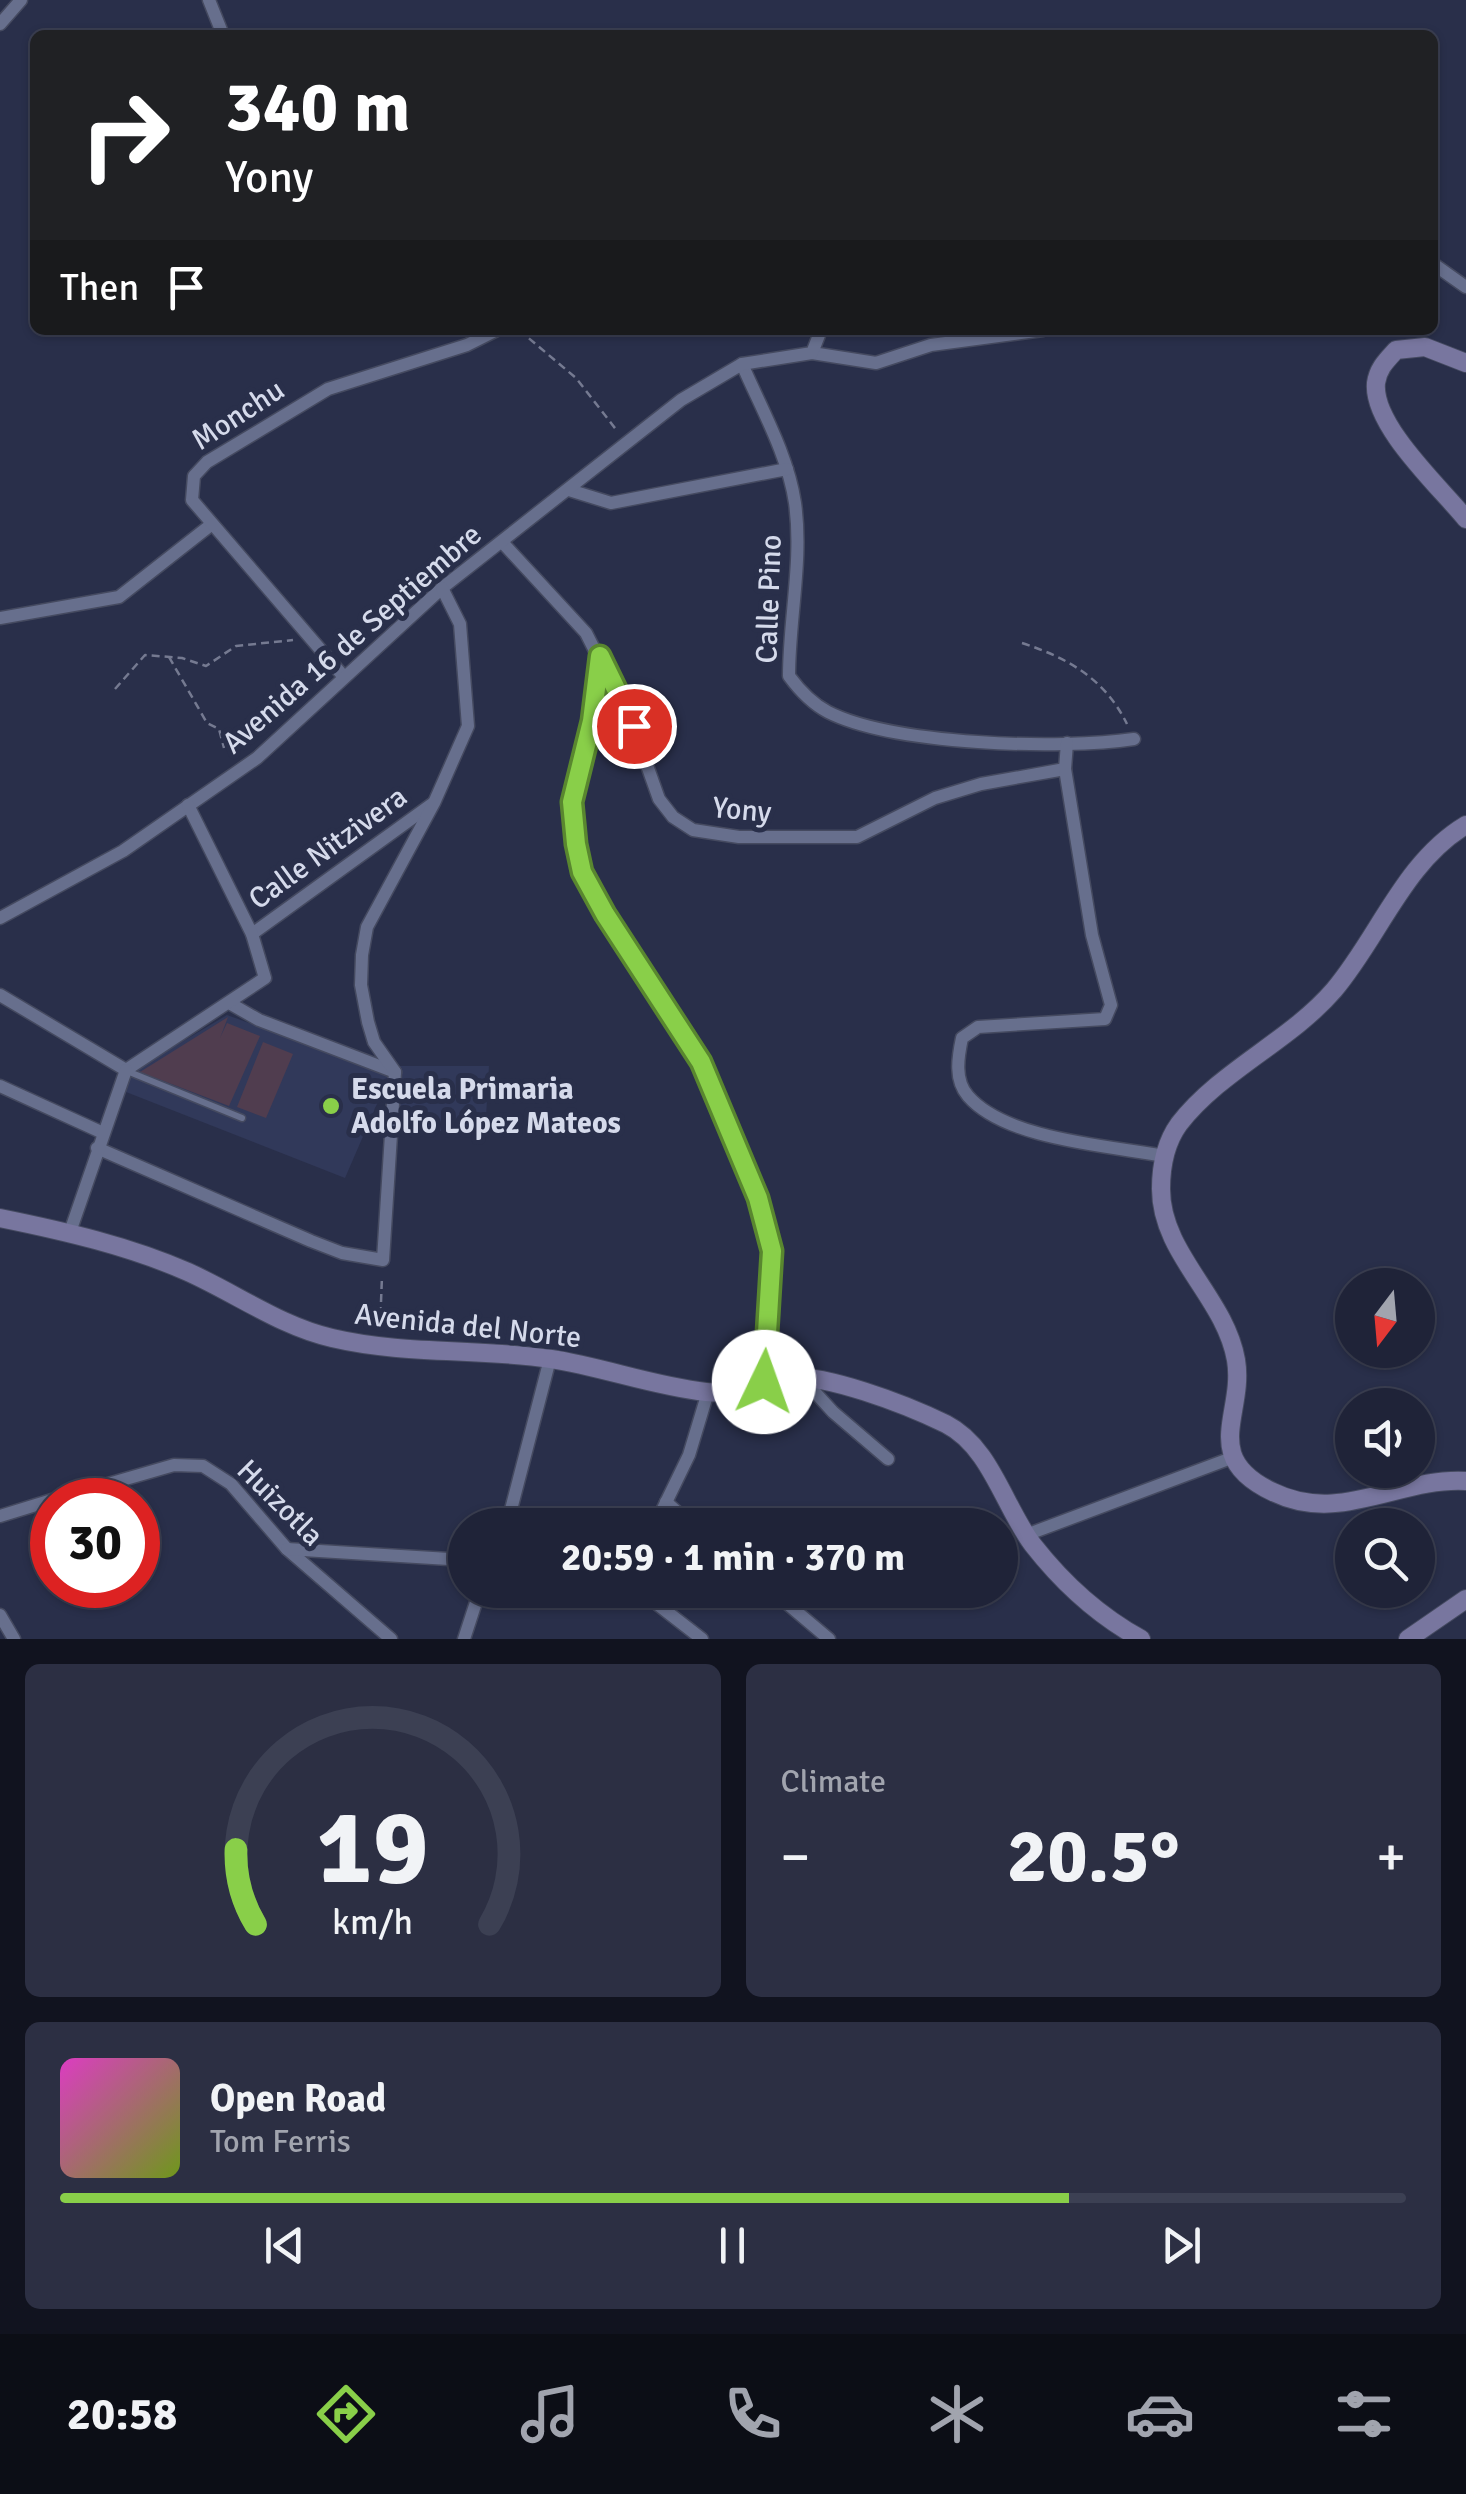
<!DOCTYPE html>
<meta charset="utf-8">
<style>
:root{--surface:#1f2338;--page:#2c2f43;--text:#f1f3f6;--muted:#a1a4ae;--line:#3c4053;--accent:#89cf49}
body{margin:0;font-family:Signika,sans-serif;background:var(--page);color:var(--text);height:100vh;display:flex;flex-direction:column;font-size:38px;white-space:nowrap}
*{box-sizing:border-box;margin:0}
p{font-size:32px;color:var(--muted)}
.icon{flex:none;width:55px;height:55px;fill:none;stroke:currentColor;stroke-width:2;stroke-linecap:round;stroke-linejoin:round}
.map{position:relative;height:1639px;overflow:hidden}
.side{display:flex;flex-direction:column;gap:25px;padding:25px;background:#11131f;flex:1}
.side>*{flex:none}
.top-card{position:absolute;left:30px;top:30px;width:1408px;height:305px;border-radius:15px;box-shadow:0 2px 8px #0004,0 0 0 2px var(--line);background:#202124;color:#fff;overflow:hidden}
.needle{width:65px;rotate:196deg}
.fabs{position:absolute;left:1335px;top:1268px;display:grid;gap:20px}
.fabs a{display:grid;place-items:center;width:100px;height:100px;border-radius:50%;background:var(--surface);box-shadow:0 2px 8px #0004,0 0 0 2px var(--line);font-size:50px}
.speed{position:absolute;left:30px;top:1478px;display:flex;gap:20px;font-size:50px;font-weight:700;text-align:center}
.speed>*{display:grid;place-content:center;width:130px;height:130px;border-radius:50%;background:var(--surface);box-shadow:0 2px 8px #0004,0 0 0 2px var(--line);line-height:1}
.speed .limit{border:15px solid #d22;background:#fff;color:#111}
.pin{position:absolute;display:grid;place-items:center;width:85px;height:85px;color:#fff;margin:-42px;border:5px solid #fff;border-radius:50%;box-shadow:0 2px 10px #0007}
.me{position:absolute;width:110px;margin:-55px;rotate:3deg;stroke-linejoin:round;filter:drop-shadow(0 0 8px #0008)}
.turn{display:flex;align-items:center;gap:35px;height:210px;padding:0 30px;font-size:45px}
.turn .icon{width:130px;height:130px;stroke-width:2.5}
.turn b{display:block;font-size:70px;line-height:85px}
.then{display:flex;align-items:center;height:95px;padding:0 30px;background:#0003;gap:20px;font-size:38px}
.big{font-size:75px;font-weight:800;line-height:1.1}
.side .tile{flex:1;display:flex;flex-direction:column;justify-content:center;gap:15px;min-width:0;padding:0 35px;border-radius:15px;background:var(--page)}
.side .dial{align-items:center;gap:0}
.dial svg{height:260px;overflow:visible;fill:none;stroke:var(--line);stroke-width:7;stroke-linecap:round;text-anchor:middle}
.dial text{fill:var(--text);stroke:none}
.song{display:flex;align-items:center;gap:30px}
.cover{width:120px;height:120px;border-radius:15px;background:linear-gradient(135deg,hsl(310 70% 55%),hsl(80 70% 35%))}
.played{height:10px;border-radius:5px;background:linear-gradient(90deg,var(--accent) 75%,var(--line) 75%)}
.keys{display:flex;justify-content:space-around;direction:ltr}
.heat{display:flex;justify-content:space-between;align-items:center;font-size:55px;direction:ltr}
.side .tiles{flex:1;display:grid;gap:25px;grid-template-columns:1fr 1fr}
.tile:last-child{grid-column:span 2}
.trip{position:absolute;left:448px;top:1508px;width:570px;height:100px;border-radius:50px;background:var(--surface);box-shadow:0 2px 8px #0004,0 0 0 2px var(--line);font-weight:800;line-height:100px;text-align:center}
.dock{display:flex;height:160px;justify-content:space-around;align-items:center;background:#0c0e16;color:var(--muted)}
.dock .icon{width:70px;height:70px}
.dock .on{color:var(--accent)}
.dock b{font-size:45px;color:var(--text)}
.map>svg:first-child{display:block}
</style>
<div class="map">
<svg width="1466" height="1639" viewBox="0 0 1466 1639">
<rect width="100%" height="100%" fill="#292f4a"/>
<!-- built -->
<g fill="#31395a">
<path d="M 227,1015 L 390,1074 L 345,1178 L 121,1090 L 138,1068 Z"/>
<path d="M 400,1066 L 489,1066 L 485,1134 L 399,1128 Z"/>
</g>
<!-- green -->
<g fill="#503d4f">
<path d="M 228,1017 L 220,1038 L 227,1023 L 260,1036 L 229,1106 L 140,1072 Z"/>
<path d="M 263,1042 L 293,1054 L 266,1118 L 237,1107 Z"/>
</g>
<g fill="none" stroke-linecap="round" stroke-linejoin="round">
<!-- lane casing -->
<g stroke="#454a60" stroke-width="9">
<path id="lane" d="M 127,1071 L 242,1118"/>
</g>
<!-- street casing -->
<g stroke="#454a60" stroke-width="15">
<g id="street">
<path d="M 209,0 L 223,35"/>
<path d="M 0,24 L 21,0"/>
<path d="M 1432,263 L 1466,287"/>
<path d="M 812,353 L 876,363 L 931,345 L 1043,330"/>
<path d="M 742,364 C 761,408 788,455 795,503 C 803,560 789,619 789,676 C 800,691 811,703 828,712 C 893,745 1061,750 1134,739"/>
<path d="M 569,490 L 611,503 L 787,469"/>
<path d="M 502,542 L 586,633 L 633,726 L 659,799 L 673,817 L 693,830 L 739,837 L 857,837 L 935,798 L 981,784 L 1065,769"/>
<path d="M 0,618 L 119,597 L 212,524"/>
<path d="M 600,656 L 592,721 L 572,802 L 572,827 L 582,873 L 701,1062 L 758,1199 L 772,1251 L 764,1382"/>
<path d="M 344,677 L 192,500 L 194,476 L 207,462 L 328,389 L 467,345 L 497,330"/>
<path d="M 1067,743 L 1065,769 L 1092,935 L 1111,1005 L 1105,1019 L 978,1027 L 962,1038 C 958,1057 954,1080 968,1096 C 1006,1140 1110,1146 1165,1156"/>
<path d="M 0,918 L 123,851 L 257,758 L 442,588 L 681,400 L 742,364 L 812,353 L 821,330"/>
<path d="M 252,934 L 432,804"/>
<path d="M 0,995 L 126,1070"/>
<path d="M 231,1004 L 259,1020 L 395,1072"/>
<path d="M 126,1070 L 265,978 L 252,934 L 188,805"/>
<path d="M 0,1086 L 101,1132"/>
<path d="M 97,1148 L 311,1241 L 342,1253 L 383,1260 L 395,1072 L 374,1042 L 368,1022 L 361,985 L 362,955 L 367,927 L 434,803 L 468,726 L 460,624 L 442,588"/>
<path d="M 70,1232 L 126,1070"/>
<path d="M 802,1378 L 833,1412 L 888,1459"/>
<path d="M 53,1500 L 174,1465 L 203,1466 L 231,1484 L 287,1549 L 391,1639"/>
<path d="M 666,1502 L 692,1525"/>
<path d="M 0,1516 L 52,1500"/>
<path d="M 507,1525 L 550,1359"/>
<path d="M 655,1525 L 689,1455 L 708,1392"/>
<path d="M 1026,1535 L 1234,1457"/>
<path d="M 287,1549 L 465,1560"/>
<path d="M 639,1590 L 702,1639"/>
<path d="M 771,1590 L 829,1639"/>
<path d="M 0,1615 L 14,1639"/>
<path d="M 464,1639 L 480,1590"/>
</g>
</g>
<!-- secondary casing -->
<g stroke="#454a60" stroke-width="20">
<g id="secondary">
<path d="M 1466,363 L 1425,347 L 1396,350 C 1387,360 1378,368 1376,383 C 1372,425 1440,487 1466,519"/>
<path d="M 1466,825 C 1404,862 1379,937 1334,990 C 1290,1041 1221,1070 1179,1124 C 1166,1142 1161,1167 1161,1189 C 1161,1254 1225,1297 1236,1360 C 1245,1414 1199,1457 1273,1492 C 1340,1525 1399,1477 1466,1481"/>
<path d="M 0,1218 C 64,1231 129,1246 188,1272 C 237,1294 280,1326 332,1338 C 404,1355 479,1348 551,1359 C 603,1367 653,1386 706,1392 C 732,1395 755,1380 780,1377 C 823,1372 907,1405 946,1424 C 991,1447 1004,1507 1033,1545 C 1062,1582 1099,1616 1141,1639"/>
<path d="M 1408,1639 L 1466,1599"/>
</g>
</g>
<!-- path -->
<g stroke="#757a91" stroke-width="2.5" stroke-dasharray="8 5" stroke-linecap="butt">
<path d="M 519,330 L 576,378 L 618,432"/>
<path d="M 1022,643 C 1068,658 1105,679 1127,724"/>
<path d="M 169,657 L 207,723 L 219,729 L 224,748"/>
<path d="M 115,689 L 145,655 L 182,658 L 206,666 L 236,646 L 293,640"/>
<path d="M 380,1328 L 382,1276"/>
</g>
<!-- lane -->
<use href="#lane" stroke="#676f8d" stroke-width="6"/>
<!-- street -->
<use href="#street" stroke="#676f8d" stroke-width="12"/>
<!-- secondary -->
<use href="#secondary" stroke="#78769f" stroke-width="18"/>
</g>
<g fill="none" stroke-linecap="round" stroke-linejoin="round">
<!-- route casing -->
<g stroke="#59872f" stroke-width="25">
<path id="route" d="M 634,726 L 600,656 L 592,721 L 572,802 L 576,844 L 582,872 L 605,914 L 701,1062 L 758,1198 L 772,1251 L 764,1382"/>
</g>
<!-- route -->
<use href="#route" stroke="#89cf49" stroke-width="18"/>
</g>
<!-- markers -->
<circle fill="#89cf49" stroke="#292f4a" stroke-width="4" cx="331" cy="1106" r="10"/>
<g text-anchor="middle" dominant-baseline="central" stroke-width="10" stroke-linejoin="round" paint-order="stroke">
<!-- street labels -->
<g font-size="30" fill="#d5daeb" stroke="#292f4a">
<text transform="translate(238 415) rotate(-33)">Monchu</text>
<text transform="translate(769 599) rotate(-88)">Calle Pino</text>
<text transform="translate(352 639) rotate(-41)">Avenida 16 de Septiembre</text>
<text transform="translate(742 810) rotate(5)">Yony</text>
<text transform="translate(328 848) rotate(-36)">Calle Nitzivera</text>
<text transform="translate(468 1326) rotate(6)">Avenida del Norte</text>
<text transform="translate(280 1503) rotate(45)">Huizotla</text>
</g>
<!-- poi labels -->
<g font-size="30" font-weight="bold" fill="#d5daeb" stroke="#292f4a" text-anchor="start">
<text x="351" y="1089">Escuela Primaria<tspan x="351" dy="34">Adolfo López Mateos</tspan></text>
</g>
</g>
</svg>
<div class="fabs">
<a><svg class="needle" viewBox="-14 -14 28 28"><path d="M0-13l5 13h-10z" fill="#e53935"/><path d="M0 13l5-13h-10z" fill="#a1a4ae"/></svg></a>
<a><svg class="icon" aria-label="sound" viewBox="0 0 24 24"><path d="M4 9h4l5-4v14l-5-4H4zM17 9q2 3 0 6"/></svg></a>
<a><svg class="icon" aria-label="search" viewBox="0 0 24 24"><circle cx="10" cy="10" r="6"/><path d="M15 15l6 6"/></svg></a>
</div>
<div class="speed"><div class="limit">30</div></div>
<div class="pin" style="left:634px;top:726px;background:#d93025"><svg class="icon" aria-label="arrive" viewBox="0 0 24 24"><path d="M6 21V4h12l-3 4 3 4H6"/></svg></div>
<svg class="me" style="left:764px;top:1382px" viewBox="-20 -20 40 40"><circle r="19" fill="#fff"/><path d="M0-13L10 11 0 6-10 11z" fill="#89cf49"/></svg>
<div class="trip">20:59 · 1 min · 370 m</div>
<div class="top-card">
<div class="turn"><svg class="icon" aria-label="right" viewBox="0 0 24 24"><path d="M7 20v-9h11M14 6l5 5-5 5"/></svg><div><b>340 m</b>Yony</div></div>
<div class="then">Then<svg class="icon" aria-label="arrive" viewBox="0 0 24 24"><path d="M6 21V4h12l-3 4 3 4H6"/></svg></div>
</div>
</div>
<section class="side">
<div class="tiles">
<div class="tile dial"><svg viewBox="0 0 100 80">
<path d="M14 69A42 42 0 1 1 86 69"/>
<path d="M14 69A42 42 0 0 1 8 46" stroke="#89cf49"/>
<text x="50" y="56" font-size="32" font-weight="700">19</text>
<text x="50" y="72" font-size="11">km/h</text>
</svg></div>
<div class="tile"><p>Climate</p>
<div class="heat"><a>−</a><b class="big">20.5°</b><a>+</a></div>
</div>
<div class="tile">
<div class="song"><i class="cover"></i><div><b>Open Road</b><p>Tom Ferris</p></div></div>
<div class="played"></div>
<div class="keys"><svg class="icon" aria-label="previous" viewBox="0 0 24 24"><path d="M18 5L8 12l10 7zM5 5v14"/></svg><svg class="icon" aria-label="pause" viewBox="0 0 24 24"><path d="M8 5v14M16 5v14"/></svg><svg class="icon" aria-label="next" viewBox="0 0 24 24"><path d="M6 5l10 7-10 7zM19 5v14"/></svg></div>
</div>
</div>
</section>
<nav class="dock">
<b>20:58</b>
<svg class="icon on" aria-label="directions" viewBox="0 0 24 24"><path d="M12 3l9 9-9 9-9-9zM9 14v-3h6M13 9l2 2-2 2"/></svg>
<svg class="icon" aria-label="music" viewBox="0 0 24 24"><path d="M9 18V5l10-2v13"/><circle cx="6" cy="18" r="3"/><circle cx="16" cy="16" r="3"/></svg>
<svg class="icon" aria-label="phone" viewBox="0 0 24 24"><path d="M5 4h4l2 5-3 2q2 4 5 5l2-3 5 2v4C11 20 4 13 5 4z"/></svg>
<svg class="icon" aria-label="climate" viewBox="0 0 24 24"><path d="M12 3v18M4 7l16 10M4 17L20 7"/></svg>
<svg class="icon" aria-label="car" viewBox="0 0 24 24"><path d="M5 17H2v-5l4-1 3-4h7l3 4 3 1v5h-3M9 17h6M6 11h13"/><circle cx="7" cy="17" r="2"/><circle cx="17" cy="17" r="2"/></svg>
<svg class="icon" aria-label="filters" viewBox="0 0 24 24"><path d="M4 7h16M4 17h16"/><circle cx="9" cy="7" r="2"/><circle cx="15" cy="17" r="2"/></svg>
</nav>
